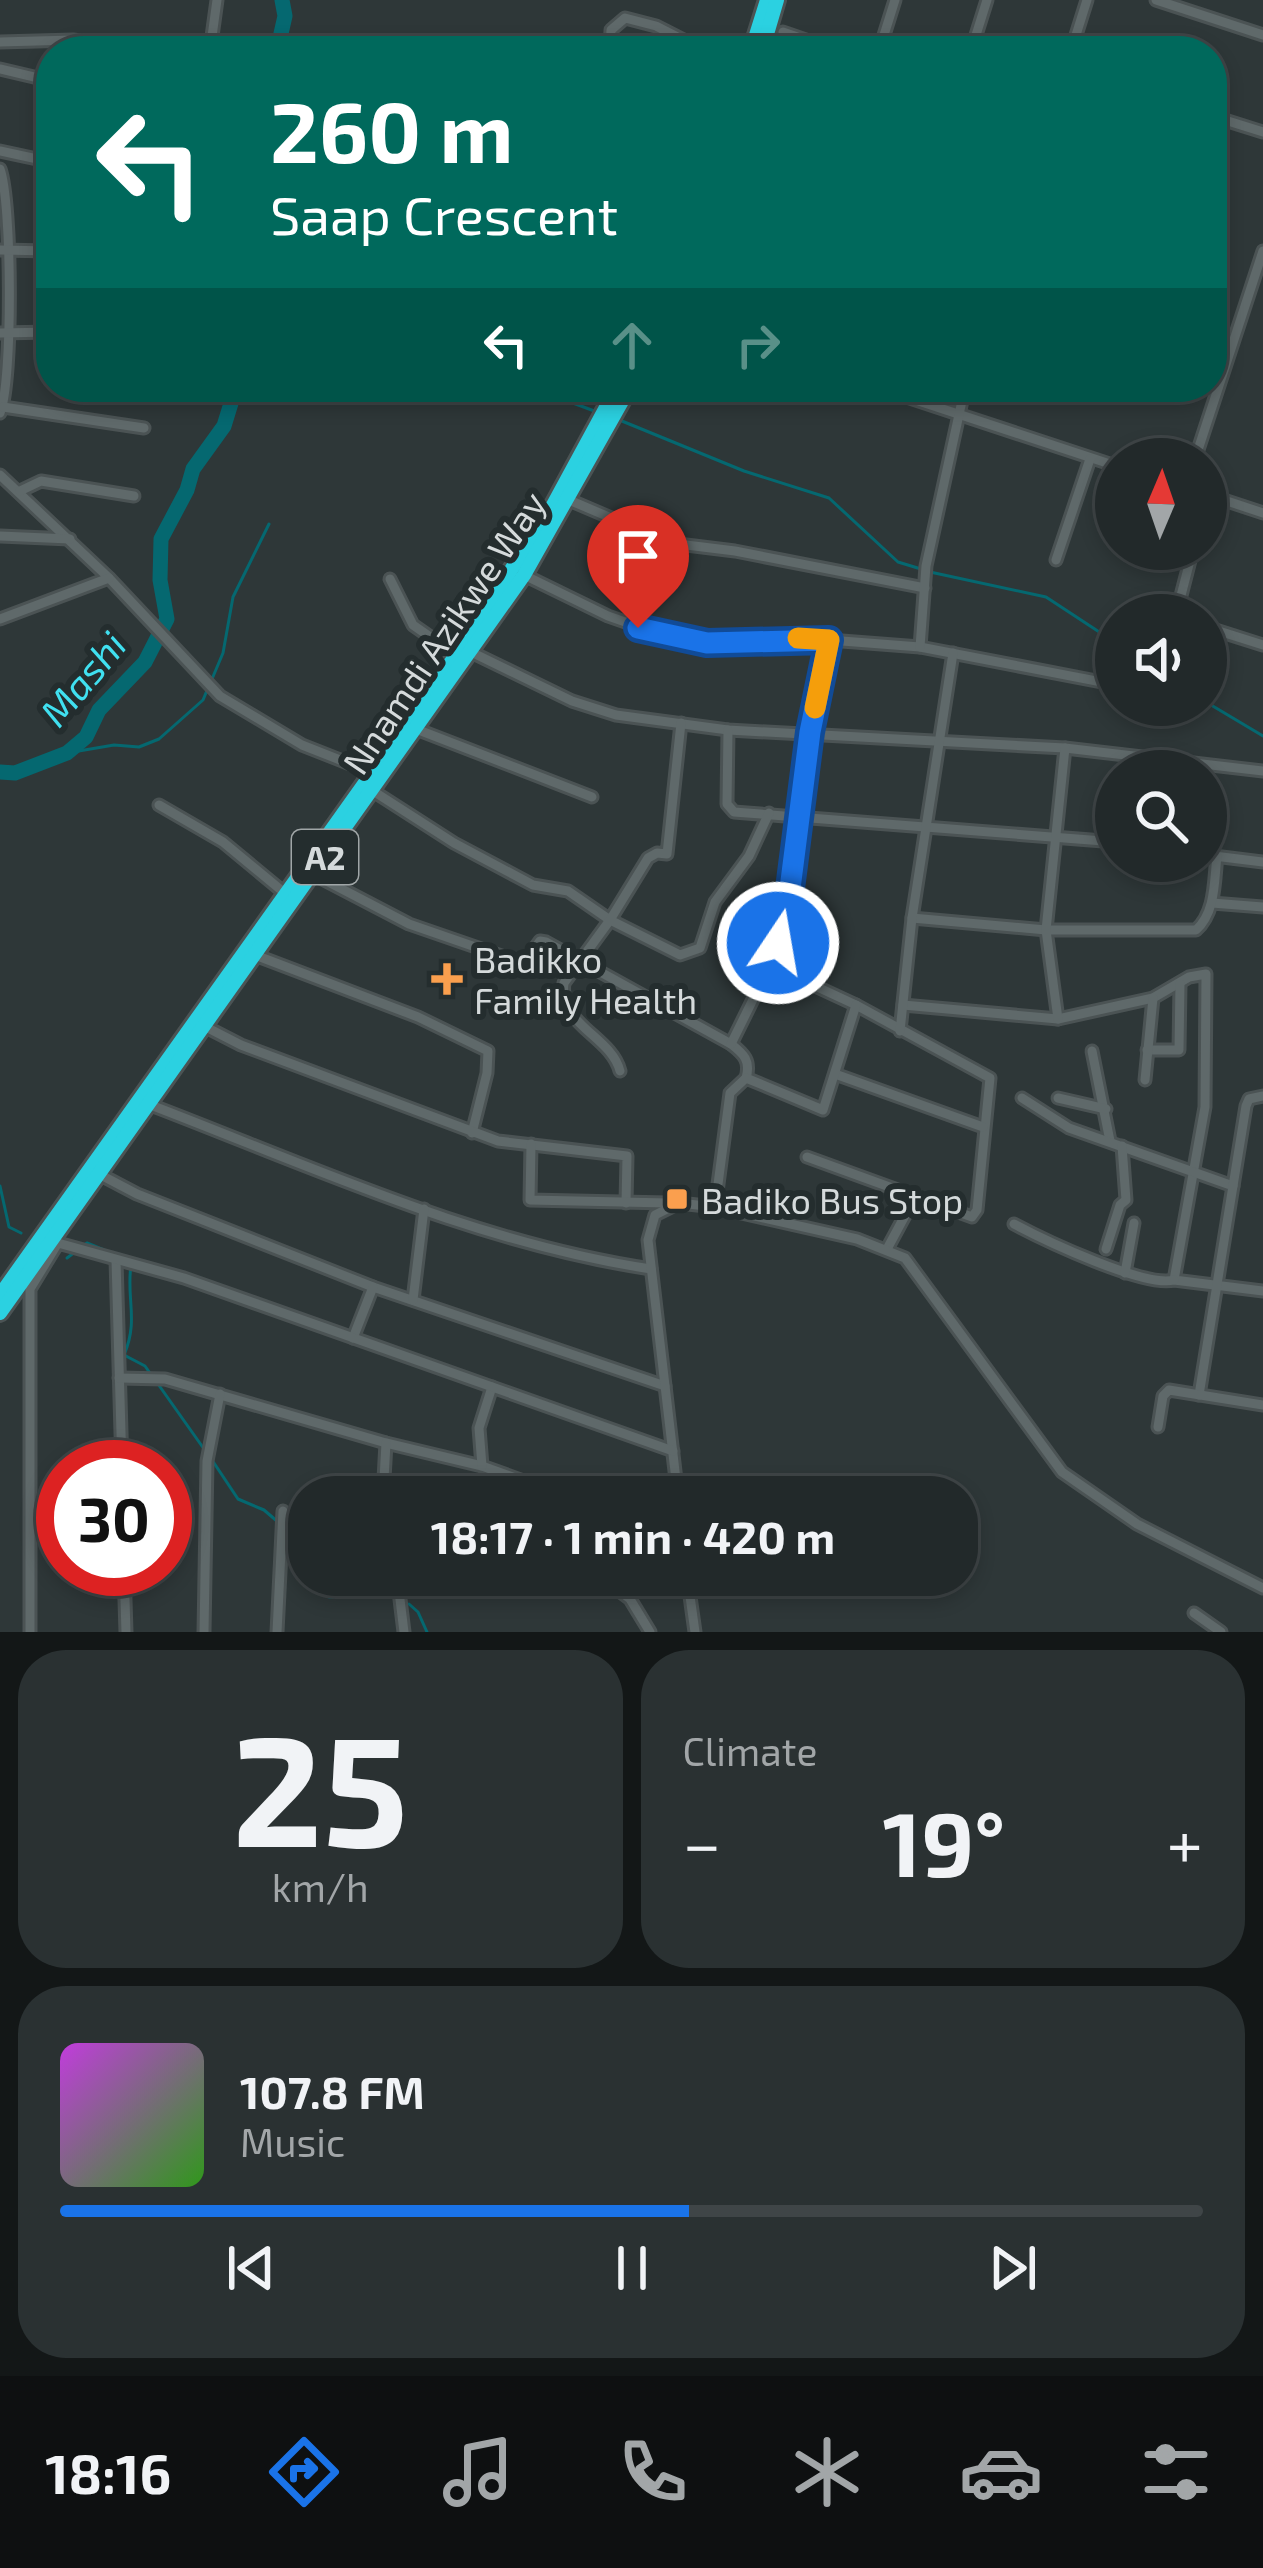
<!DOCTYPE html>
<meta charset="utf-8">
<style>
:root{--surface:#22292a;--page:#2a3132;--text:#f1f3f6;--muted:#a2a6a8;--line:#3f4547;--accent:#1a73e8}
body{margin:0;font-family:"Exo 2",sans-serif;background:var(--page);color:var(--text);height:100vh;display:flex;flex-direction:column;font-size:45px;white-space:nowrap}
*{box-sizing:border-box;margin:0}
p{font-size:39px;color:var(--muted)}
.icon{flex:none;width:66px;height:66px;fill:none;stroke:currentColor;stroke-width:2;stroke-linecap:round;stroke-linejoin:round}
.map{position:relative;height:1632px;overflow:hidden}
.sheet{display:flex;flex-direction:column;gap:18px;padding:18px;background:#131717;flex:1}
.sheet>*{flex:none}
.guide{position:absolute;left:36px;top:36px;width:1191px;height:366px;border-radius:48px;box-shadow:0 6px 18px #0003,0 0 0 3px var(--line);background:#00695c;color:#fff;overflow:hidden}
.needle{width:78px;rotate:2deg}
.controls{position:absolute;left:1095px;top:438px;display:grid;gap:24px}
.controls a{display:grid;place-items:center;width:132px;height:132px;border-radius:50%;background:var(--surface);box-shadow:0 6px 18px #0003,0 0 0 3px var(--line);font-size:60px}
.speed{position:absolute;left:36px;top:1440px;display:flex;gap:24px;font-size:60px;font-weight:700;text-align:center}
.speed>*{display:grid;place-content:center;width:156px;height:156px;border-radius:50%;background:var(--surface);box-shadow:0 6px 18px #0003,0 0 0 3px var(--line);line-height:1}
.speed .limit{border:18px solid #d22;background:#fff;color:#111}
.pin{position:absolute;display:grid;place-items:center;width:102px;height:102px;color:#fff;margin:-123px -51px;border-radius:50% 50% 50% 0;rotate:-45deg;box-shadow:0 0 12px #0007}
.pin .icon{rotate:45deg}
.me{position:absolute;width:132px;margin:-66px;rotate:12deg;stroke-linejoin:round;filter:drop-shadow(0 0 9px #0008)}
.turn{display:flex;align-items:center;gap:42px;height:252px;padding:0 36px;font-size:54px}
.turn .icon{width:156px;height:156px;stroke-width:2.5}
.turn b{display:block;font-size:84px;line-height:102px}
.lanes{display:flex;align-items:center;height:114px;padding:0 36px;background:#0003;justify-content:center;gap:60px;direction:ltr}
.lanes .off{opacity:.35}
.big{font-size:90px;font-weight:700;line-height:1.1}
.sheet .card{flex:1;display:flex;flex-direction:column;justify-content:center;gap:18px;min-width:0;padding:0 42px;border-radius:48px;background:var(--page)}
.sheet .dial{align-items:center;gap:0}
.dial b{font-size:156px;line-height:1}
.song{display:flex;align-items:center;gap:36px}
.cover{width:144px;height:144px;border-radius:18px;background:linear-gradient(135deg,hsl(290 70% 55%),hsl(110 70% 35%))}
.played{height:12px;border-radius:6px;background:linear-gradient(90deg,var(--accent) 55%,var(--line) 55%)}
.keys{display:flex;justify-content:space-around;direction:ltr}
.heat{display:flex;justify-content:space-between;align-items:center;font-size:66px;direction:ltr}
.sheet .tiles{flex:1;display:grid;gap:18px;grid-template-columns:1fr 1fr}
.card:last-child{grid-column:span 2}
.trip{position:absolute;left:288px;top:1476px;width:690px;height:120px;border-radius:48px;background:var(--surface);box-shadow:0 6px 18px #0003,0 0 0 3px var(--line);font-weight:700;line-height:120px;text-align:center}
.menu{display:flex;height:192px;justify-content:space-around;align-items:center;background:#0e1011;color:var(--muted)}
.menu .icon{width:84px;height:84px}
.menu .active{color:var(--accent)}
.menu b{font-size:54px;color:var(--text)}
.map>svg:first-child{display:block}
</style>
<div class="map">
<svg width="1263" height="1632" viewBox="0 0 1263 1632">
<rect width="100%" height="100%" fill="#2e3738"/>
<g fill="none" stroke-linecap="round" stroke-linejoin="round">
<!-- stream -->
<g stroke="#056870" stroke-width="3">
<path d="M 530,387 L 597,412"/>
<path d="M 617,419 L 744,471 L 829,498 L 898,562 L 921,569"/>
<path d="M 930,572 L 1046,597 L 1116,643"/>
<path d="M 212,679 L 223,653 L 233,597 L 269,524"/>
<path d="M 1206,702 L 1263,736"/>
<path d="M 67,753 L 114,745 L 139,747 L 159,739 L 203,700 L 208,688"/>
<path d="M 0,1186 L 9,1227 L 21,1233"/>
<path d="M 67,1258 L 87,1243 L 109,1252"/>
<path d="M 131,1265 C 126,1299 139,1320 124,1355 L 145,1366 L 152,1376"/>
<path d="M 158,1384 L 204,1449"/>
<path d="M 210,1457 L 238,1499 L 264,1510 L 278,1522"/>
<path d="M 286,1528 L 309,1561"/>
<path d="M 319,1575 L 329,1597 L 404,1595"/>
<path d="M 409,1604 L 418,1612 L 427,1632"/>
</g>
<!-- river -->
<g stroke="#056870" stroke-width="15">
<path d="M 277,51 L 285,16 L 282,0"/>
<path d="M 0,772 L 15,773 L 67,753 L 86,737 L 99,710 L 145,662 L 167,619 L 160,580 L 161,539 L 187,490 L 193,469 L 224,426 L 236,387"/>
</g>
<!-- minor casing -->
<g stroke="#4b5354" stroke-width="15">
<g id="minor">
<path d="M 1156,0 L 1263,35"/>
<path d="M 783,32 L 838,51"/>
<path d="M 0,42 L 73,40 L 162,51"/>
<path d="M 210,51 L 217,0"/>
<path d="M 610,51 L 611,30 L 625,18 L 656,26 L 705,51"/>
<path d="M 879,51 L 895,0"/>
<path d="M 971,51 L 987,0"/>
<path d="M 1071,51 L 1087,0"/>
<path d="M 0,69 L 51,81"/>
<path d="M 1212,116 L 1263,132"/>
<path d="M 0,151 L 51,162"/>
<path d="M 0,169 C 12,202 13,381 0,413"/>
<path d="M 0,250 L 51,251"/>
<path d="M 0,333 L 51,332"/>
<path d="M 876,387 L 1116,466"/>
<path d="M 3,407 L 144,428"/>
<path d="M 1195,459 L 1263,251"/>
<path d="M 0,475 L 109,578 L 220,696 L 302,745 L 373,773"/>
<path d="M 20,491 L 41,481 L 134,496"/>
<path d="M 1206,494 L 1263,513"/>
<path d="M 569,500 L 670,543 L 735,551 L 925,588"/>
<path d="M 0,536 L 70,539"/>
<path d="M 1056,560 L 1090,459"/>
<path d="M 524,575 L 608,616 L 671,638 L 741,643 L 803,638 L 920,647 L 1112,684"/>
<path d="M 390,579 L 413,625 L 456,655"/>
<path d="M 1176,615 L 1193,549"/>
<path d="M 0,619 L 109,578"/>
<path d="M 1206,627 L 1263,645"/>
<path d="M 920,647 L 926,566 L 965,387"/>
<path d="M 471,652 L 572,701 L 616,715 L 728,730 L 1065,748 L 1263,771"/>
<path d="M 416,729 L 592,797"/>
<path d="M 728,730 L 727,804 L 734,812 L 1116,842"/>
<path d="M 373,791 L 454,843 L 533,885 L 568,891 L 610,920 L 680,955 L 700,948 L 715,902 L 749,856 L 769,813"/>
<path d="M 159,805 L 223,842 L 287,895"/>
<path d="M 1206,855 L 1263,862"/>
<path d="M 313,874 L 409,924 L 519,962 L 527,959 L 540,941 L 546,942 L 731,1044 C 744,1054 751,1061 746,1078"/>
<path d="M 1212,903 L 1263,907"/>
<path d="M 912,918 L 1046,930 L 1196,930 C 1216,912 1214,881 1217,856"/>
<path d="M 255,955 L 418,1017 L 488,1051 L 487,1073 L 472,1133"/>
<path d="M 770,965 L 856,1005 L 990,1078 L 977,1210 L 972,1217 L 807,1157"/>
<path d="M 903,1005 L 1058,1019 L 1153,998 L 1189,977 L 1206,974 L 1205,1107 L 1174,1280 L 1263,1291"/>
<path d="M 1058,1019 L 1046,930 L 1065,748"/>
<path d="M 204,1026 L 241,1045 L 498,1141 L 627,1156 L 626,1203"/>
<path d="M 900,1031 L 912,918 L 953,653"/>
<path d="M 731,1044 L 770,965 L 786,920 L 810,732 L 829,640"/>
<path d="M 1147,1050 L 1179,1050 L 1180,984"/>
<path d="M 1092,1051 L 1110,1141"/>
<path d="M 620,1071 C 611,1036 558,1025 564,983 L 610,920 L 648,858 L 657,853 L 667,854 L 681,723"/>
<path d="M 835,1074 L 983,1127"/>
<path d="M 1145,1080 L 1153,998"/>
<path d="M 1022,1098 L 1069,1128 L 1233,1186"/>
<path d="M 1058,1098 L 1106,1109"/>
<path d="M 148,1104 C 313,1167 476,1243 651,1269"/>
<path d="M 531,1144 L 530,1200 L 668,1203"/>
<path d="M 97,1173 L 137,1194 L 373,1287 L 665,1386"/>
<path d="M 715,1207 L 730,1093 L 746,1078 L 823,1110 L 856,1005"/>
<path d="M 1014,1224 C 1044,1240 1145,1288 1174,1280"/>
<path d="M 887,1249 L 915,1197"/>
<path d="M 1106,1249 L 1120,1205 L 1126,1200 L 1122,1146"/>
<path d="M 116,1260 L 122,1467"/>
<path d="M 1125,1273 L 1134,1223"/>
<path d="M 413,1300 L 424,1209"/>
<path d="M 353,1338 L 373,1287"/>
<path d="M 119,1378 L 165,1379 L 386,1443 L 482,1466 L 568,1497"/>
<path d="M 1199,1395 L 1246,1106 L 1249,1099 L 1263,1096"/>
<path d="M 1158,1427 L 1163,1396 L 1169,1390 L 1263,1405"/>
<path d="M 482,1466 L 479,1428 L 492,1387"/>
<path d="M 383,1497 L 386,1443"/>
<path d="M 678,1497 L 648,1240 L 655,1215 L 679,1203 L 715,1207 L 857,1239 L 905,1258 L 1062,1472 L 1137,1524 L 1263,1588"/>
<path d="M 124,1569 L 126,1632"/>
<path d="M 397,1575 L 404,1632"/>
<path d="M 598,1575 L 630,1599 L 650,1632"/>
<path d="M 687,1575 L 695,1632"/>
<path d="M 1194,1613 L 1221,1632"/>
<path d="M 30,1632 L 30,1289 L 58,1243 L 184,1278 L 673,1451"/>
<path d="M 204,1632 L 207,1461 L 220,1394"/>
<path d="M 277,1632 L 283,1511"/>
</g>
</g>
<!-- highway casing -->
<g stroke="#4b5354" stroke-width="20">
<g id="highway">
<path d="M 751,51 L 767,0"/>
<path d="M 762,51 L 777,0"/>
<path d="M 0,1295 L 456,655 L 553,505 L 617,387"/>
<path d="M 0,1313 L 524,575 L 630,387"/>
</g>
</g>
<!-- minor -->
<use href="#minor" stroke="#5f696a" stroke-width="9"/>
<!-- highway -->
<use href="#highway" stroke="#2bd1e1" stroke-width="14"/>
</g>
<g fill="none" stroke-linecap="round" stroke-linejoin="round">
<!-- route casing -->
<g stroke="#114b97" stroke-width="30">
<path id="route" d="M 638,628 L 707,643 L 829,640 L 810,732 L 786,920 L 778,943"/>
</g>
<!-- route -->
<use href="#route" stroke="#1a73e8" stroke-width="21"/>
<!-- slow -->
<path stroke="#f59e0b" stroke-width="21" d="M 798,638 L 829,640 L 815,708"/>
</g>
<!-- markers -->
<g fill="#fa9f4e" stroke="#242d2e" stroke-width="4.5">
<path d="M441 961h12v12h12v12h-12v12h-12v-12h-12v-12h12z"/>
<rect x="665" y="1187" width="24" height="24" rx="6"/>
</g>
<g text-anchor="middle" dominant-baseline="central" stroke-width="12" stroke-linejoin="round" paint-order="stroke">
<!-- shield labels -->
<rect fill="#242d2e" stroke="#a0a6a7" stroke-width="3" x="292" y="830" width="66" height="54" rx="9"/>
<g font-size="33" font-weight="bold" fill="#d5dadb">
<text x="325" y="857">A2</text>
</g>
<!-- street labels -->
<g font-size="36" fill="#d5dadb" stroke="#242d2e">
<text transform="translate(443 632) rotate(-56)">Nnamdi Azikwe Way</text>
</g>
<!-- poi labels -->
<g font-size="36" fill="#d5dadb" stroke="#242d2e" text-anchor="start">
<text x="474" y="958">Badikko<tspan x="474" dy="41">Family Health</tspan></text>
<text x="701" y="1199">Badiko Bus Stop</text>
</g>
<!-- water labels -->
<g font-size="39" font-style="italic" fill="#40e0f0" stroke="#242d2e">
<text transform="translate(82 678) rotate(-50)">Mashi</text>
</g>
</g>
</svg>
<div class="controls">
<a><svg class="needle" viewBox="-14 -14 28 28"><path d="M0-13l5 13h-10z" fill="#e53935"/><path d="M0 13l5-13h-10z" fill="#a2a6a8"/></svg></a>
<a><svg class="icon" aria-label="sound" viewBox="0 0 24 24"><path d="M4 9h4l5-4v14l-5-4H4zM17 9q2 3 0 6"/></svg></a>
<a><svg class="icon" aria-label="search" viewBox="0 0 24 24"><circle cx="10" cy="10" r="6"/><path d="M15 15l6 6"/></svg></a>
</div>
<div class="speed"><div class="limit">30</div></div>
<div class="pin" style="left:638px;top:628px;background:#d93025"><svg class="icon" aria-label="arrive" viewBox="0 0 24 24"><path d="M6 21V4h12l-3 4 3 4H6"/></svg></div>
<svg class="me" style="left:778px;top:943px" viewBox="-20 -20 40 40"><circle r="17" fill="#1a73e8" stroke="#fff" stroke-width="3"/><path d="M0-11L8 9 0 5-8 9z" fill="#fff"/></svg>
<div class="trip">18:17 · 1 min · 420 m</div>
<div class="guide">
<div class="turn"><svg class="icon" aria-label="left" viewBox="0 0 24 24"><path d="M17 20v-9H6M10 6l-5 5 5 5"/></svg><div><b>260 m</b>Saap Crescent</div></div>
<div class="lanes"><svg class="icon" aria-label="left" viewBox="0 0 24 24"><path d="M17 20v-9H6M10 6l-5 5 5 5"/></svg><svg class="icon off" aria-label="ahead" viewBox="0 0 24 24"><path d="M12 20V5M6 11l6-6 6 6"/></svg><svg class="icon off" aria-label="right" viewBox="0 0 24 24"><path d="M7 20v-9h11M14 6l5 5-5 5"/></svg></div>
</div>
</div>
<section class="sheet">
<div class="tiles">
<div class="card dial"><b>25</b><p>km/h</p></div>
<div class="card"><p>Climate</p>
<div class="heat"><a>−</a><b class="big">19°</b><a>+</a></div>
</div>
<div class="card">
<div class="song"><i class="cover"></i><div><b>107.8 FM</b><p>Music</p></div></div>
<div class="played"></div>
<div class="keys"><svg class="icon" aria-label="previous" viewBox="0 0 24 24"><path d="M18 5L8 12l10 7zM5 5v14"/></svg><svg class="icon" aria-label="pause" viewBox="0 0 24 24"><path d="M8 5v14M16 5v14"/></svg><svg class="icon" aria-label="next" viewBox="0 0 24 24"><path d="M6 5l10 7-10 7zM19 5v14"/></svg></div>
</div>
</div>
</section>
<nav class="menu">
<b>18:16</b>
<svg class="icon active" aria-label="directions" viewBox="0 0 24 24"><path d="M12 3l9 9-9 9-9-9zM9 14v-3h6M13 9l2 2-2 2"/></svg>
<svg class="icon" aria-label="music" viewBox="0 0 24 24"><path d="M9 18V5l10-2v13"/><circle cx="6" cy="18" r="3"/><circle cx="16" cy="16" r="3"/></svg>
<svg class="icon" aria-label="phone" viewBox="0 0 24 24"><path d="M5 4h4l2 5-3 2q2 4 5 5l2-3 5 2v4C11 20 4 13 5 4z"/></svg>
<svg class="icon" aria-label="climate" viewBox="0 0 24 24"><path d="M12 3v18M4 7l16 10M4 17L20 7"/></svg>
<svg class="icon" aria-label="car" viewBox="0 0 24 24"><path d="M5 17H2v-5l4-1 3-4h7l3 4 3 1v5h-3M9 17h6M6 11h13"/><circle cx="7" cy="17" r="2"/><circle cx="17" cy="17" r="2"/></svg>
<svg class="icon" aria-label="filters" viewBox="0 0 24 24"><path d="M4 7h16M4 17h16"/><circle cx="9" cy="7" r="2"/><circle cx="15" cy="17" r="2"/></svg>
</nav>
